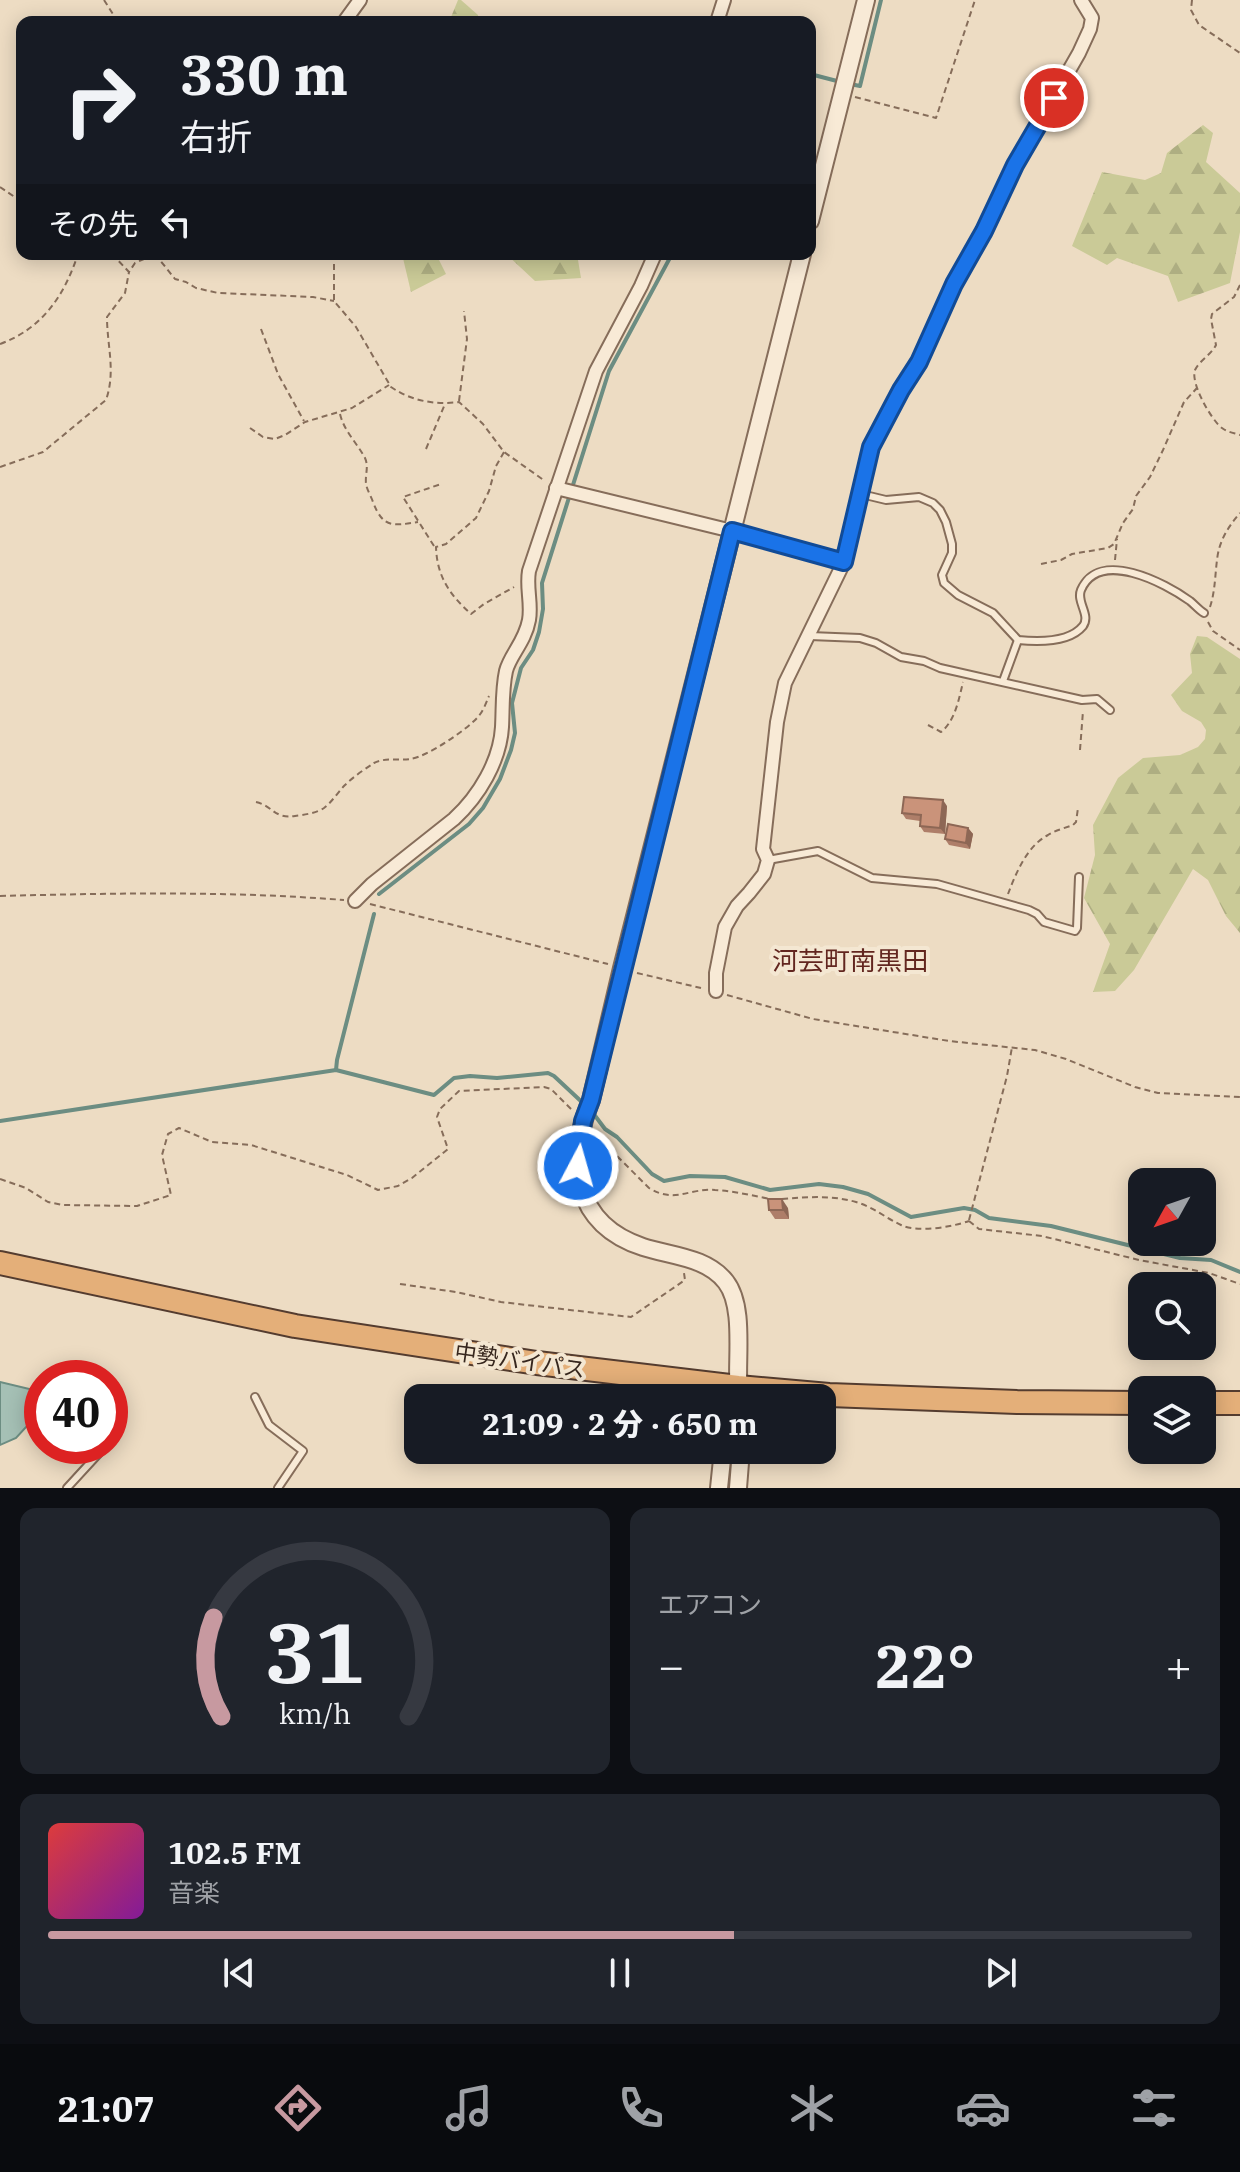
<!DOCTYPE html>
<html lang="ja">
<meta charset="utf-8">
<style>
:root{--surface:#171b24;--page:#20242c;--text:#f1f3f6;--muted:#9ea1a6;--line:#363941;--accent:#c799a0}
body{margin:0;font-family:"IBM Plex Serif","Noto Sans JP",serif;background:var(--page);color:var(--text);height:100vh;display:flex;flex-direction:column;font-size:30px;white-space:nowrap}
*{box-sizing:border-box;margin:0}
p{font-size:26px;color:var(--muted)}
.icon{flex:none;width:44px;height:44px;fill:none;stroke:currentColor;stroke-width:2;stroke-linecap:round;stroke-linejoin:round}
.map{position:relative;height:1488px;overflow:hidden}
.details{display:flex;flex-direction:column;gap:20px;padding:20px;background:#0d0f14;flex:1}
.details>*{flex:none}
.guide{position:absolute;left:16px;top:16px;width:800px;height:244px;border-radius:16px;box-shadow:0 4px 20px #0003;background:#171b24;color:var(--text);overflow:hidden}
.needle{width:52px;rotate:230deg}
.buttons{position:absolute;left:1128px;top:1168px;display:grid;gap:16px}
.buttons a{display:grid;place-items:center;width:88px;height:88px;border-radius:16px;background:var(--surface);box-shadow:0 4px 20px #0003;font-size:40px}
.speed{position:absolute;left:24px;top:1360px;display:flex;gap:16px;font-size:40px;font-weight:700;text-align:center}
.speed>*{display:grid;place-content:center;width:104px;height:104px;border-radius:50%;background:var(--surface);box-shadow:0 4px 20px #0003;line-height:1}
.speed .limit{border:12px solid #d22;background:#fff;color:#111}
.pin{position:absolute;display:grid;place-items:center;width:68px;height:68px;color:#fff;margin:-34px;border:4px solid #fff;border-radius:50%;box-shadow:0 2px 8px #0007}
.me{position:absolute;width:88px;margin:-44px;rotate:6deg;stroke-linejoin:round;filter:drop-shadow(0 0 6px #0008)}
.turn{display:flex;align-items:center;gap:28px;height:168px;padding:0 32px;font-size:36px}
.turn .icon{width:104px;height:104px;stroke-width:2.5}
.turn b{display:block;font-size:56px;line-height:68px}
.then{display:flex;align-items:center;height:76px;padding:0 32px;background:#0003;gap:16px;font-size:30px}
.big{font-size:60px;font-weight:800;line-height:1.1}
.details .tile{flex:1;display:flex;flex-direction:column;justify-content:center;gap:12px;min-width:0;padding:0 28px;border-radius:16px;background:var(--page)}
.details .dial{align-items:center;gap:0}
.dial svg{height:208px;overflow:visible;fill:none;stroke:var(--line);stroke-width:7;stroke-linecap:round;text-anchor:middle}
.dial text{fill:var(--text);stroke:none}
.song{display:flex;align-items:center;gap:24px}
.cover{width:96px;height:96px;border-radius:12px;background:linear-gradient(135deg,hsl(0 70% 55%),hsl(290 70% 35%))}
.played{height:8px;border-radius:4px;background:linear-gradient(90deg,var(--accent) 60%,var(--line) 60%)}
.keys{display:flex;justify-content:space-around;direction:ltr}
.heat{display:flex;justify-content:space-between;align-items:center;font-size:44px;direction:ltr}
.details .tiles{flex:1;display:grid;gap:20px;grid-template-columns:1fr 1fr}
.tile:last-child{grid-column:span 2}
.trip{position:absolute;left:404px;top:1384px;width:432px;height:80px;border-radius:16px;background:var(--surface);box-shadow:0 4px 20px #0003;font-weight:800;line-height:80px;text-align:center}
.tabs{display:flex;height:128px;justify-content:space-around;align-items:center;background:#090b0e;color:var(--muted)}
.tabs .icon{width:56px;height:56px}
.tabs .selected{color:var(--accent)}
.tabs b{font-size:36px;color:var(--text)}
.map>svg:first-child{display:block}
</style>
<div class="map">
<svg width="1240" height="1488" viewBox="0 0 1240 1488">
<defs>
<pattern id="forest-firs" width="22" height="20" patternUnits="userSpaceOnUse" patternTransform="scale(2)"><rect width="22" height="20" fill="#caca97"/><path d="M5 1l3.5 6h-7zM16 11l3.5 6h-7z" fill="#aeae82"/></pattern>
</defs>
<rect width="100%" height="100%" fill="#eddcc3"/>
<!-- forest -->
<g fill="url(#forest-firs)">
<path d="M 458,0 L 461,0 L 478,15 L 479,22 L 449,22 Z"/>
<path d="M 1203,125 L 1213,133 L 1206,162 L 1240,193 L 1240,232 L 1230,283 L 1178,302 L 1168,276 L 1117,258 L 1107,265 L 1072,246 L 1102,172 L 1145,180 L 1161,173 L 1167,153 Z"/>
<path d="M 402,254 L 436,254 L 446,274 L 411,292 Z"/>
<path d="M 506,254 L 577,254 L 581,278 L 535,281 Z"/>
<path d="M 1197,636 L 1207,637 L 1240,659 L 1240,933 L 1226,916 L 1208,880 L 1193,869 L 1134,970 L 1115,991 L 1093,992 L 1110,944 L 1084,898 L 1095,855 L 1093,825 L 1118,778 L 1143,758 L 1180,755 L 1198,747 L 1205,739 L 1206,730 L 1201,722 L 1182,711 L 1171,695 L 1192,673 L 1190,654 Z"/>
</g>
<!-- water -->
<path fill="#a5c0b5" stroke="#6c8d82" stroke-width="2" d="M 0,1382 L 42,1392 L 42,1419 L 26,1427 L 16,1438 L 0,1445 Z"/>
<g fill="none" stroke-linecap="round" stroke-linejoin="round">
<!-- stream -->
<g stroke="#6c8d82" stroke-width="4">
<path d="M 810,74 L 837,81"/>
<path d="M 850,84 L 860,86 L 881,0"/>
<path d="M 379,894 L 469,824 L 483,808 L 500,779 L 511,750 L 515,733 L 512,703 L 521,668 L 533,650 L 539,632 L 543,609 L 542,583 L 609,371 L 672,254"/>
<path d="M 336,1070 L 337,1060 L 374,914"/>
<path d="M 593,1113 L 605,1129 L 617,1137 L 652,1174 L 664,1181 L 690,1176 L 725,1177 L 770,1190 L 819,1184 L 843,1187 L 868,1194 L 911,1217 L 964,1208 L 975,1210 L 989,1218 L 1051,1226 L 1180,1258 L 1211,1260 L 1240,1272"/>
<path d="M 0,1121 L 336,1070 L 434,1095 L 454,1078 L 470,1076 L 497,1078 L 548,1073 L 554,1076 L 584,1104"/>
</g>
<!-- service casing -->
<g stroke="#866d5a" stroke-width="10">
<g id="service">
<path d="M 861,494 L 886,500 L 919,497 L 933,503 L 940,510 L 946,522 L 952,544 L 952,553 L 942,575 L 944,583 L 958,595 L 993,613 L 1018,640 C 1038,642 1069,643 1083,626 C 1091,615 1076,602 1081,590 C 1099,548 1165,583 1190,601 C 1195,605 1199,610 1204,613"/>
<path d="M 810,636 L 860,638 L 876,643 L 901,657 L 924,661 L 940,668 L 1082,700 L 1097,699 L 1110,710"/>
<path d="M 1003,681 L 1018,640"/>
<path d="M 768,860 L 818,851 L 872,878 L 937,884 L 1029,910 L 1037,914 L 1044,922 L 1075,931 L 1077,928 L 1079,877"/>
<path d="M 255,1397 L 269,1425 L 303,1451 L 278,1488"/>
<path d="M 67,1488 L 100,1452"/>
</g>
</g>
<!-- minor casing -->
<g stroke="#866d5a" stroke-width="16">
<g id="minor">
<path d="M 344,22 L 360,0"/>
<path d="M 717,22 L 724,0"/>
<path d="M 556,488 L 732,531 L 844,562"/>
<path d="M 355,901 L 372,884 L 454,819 C 479,796 500,761 502,727 C 503,709 502,689 506,671 C 510,655 525,642 529,620 C 532,603 526,588 529,571 L 596,371 L 641,286 L 655,254"/>
<path d="M 716,991 L 716,973 L 725,927 L 737,906 L 749,893 L 764,874 L 768,860 L 763,849 L 777,722 L 785,683 L 844,562 L 871,447 L 901,390 L 919,362 L 954,284 L 984,231 L 1015,165 L 1079,53 L 1090,29 L 1092,18 L 1081,0"/>
</g>
</g>
<!-- tertiary casing -->
<g stroke="#866d5a" stroke-width="20">
<g id="tertiary">
<path d="M 810,221 L 866,0"/>
<path d="M 739,1396 C 735,1364 746,1308 726,1282 C 707,1257 671,1256 643,1247 C 573,1224 566,1161 591,1100 L 622,968 L 802,254"/>
<path d="M 719,1488 L 723,1450"/>
<path d="M 738,1488 L 741,1450"/>
</g>
</g>
<!-- trunk casing -->
<g stroke="#543c2f" stroke-width="26">
<g id="trunk">
<path d="M 0,1263 L 295,1326 L 537,1363 L 738,1387 L 829,1395 L 1017,1402 L 1142,1403"/>
<path d="M 1202,1403 L 1240,1403"/>
</g>
</g>
<!-- path -->
<g stroke="#866d5a" stroke-width="2" stroke-dasharray="6 4" stroke-linecap="butt">
<path d="M 104,0 L 118,22"/>
<path d="M 1192,0 L 1191,10 L 1199,25 L 1240,53"/>
<path d="M 855,97 L 936,118 L 975,0"/>
<path d="M 0,187 L 22,202"/>
<path d="M 70,254 L 77,257 L 85,254"/>
<path d="M 112,254 L 129,272 L 135,263 L 153,255"/>
<path d="M 155,254 L 175,279 L 186,282 L 196,288 L 218,293 L 313,297 L 334,301"/>
<path d="M 334,254 L 334,301 L 356,327 L 391,387 C 411,401 435,405 459,402 L 483,424 L 504,452 L 545,481"/>
<path d="M 1240,285 L 1234,297 L 1212,314 L 1211,319 L 1216,345 C 1211,355 1199,361 1195,370 C 1190,383 1212,421 1222,428 C 1227,432 1234,433 1240,435"/>
<path d="M 261,329 L 278,374 L 304,421"/>
<path d="M 0,344 C 41,329 63,298 77,257"/>
<path d="M 459,401 L 467,339 L 464,311"/>
<path d="M 340,414 C 344,431 357,443 365,458 C 369,467 365,474 366,484 C 367,490 371,496 373,502 C 383,528 392,526 418,522"/>
<path d="M 250,428 L 263,437 L 275,439 L 285,435 L 305,422 L 352,408 L 389,385"/>
<path d="M 426,449 L 445,404"/>
<path d="M 504,452 L 496,466 L 489,491 L 476,518 L 446,544 L 436,547 C 437,577 450,595 471,614 L 484,604 L 514,587"/>
<path d="M 0,467 L 43,452 L 106,400 C 116,371 107,346 107,317 L 125,293 L 129,272"/>
<path d="M 434,546 L 403,497 L 441,484"/>
<path d="M 1115,560 L 1117,539"/>
<path d="M 1041,564 L 1061,560 L 1072,554 L 1108,548 L 1114,544 L 1123,523 L 1133,509 L 1136,496 L 1150,477 L 1163,450 L 1184,402 L 1197,388"/>
<path d="M 1210,607 C 1215,592 1215,576 1217,560 C 1219,541 1228,527 1240,513"/>
<path d="M 1208,622 L 1213,631 L 1240,650"/>
<path d="M 928,725 L 941,732 C 955,721 959,699 963,682"/>
<path d="M 1080,750 L 1083,711"/>
<path d="M 256,802 C 273,806 274,819 295,816 C 303,815 317,813 324,808 C 332,802 338,792 345,785 C 353,777 365,769 374,763 C 386,757 398,761 410,759 C 427,757 466,730 477,718 C 483,712 486,703 489,696"/>
<path d="M 1008,894 C 1016,873 1027,846 1048,835 C 1056,830 1065,828 1073,825 L 1076,822 L 1078,808"/>
<path d="M 0,896 C 115,893 230,891 344,900"/>
<path d="M 370,904 L 608,964"/>
<path d="M 637,973 L 701,988"/>
<path d="M 727,995 L 813,1019 L 949,1041 L 1035,1050 L 1066,1059 L 1135,1087 L 1158,1093 L 1240,1097"/>
<path d="M 596,1135 L 649,1188 C 675,1204 688,1188 715,1190 C 735,1191 753,1196 771,1199"/>
<path d="M 0,1179 L 26,1188 L 48,1202 L 63,1205 L 137,1206 L 171,1195 L 162,1155 L 168,1134 L 179,1128 L 212,1142 L 251,1145 L 347,1175 L 378,1190 L 398,1186 L 412,1178 L 448,1149 L 437,1117 L 440,1109 L 459,1091 L 544,1087 L 551,1089 L 572,1110"/>
<path d="M 782,1199 C 808,1197 831,1195 856,1202 C 873,1207 886,1218 901,1225 C 917,1233 952,1227 969,1221"/>
<path d="M 969,1220 L 1007,1076 L 1012,1047"/>
<path d="M 969,1221 L 979,1229 L 1042,1236 L 1139,1260 L 1209,1273 L 1240,1284"/>
<path d="M 400,1284 L 456,1292 L 501,1302 L 631,1317 L 685,1280 L 684,1273"/>
</g>
<!-- service -->
<use href="#service" stroke="#f8ead6" stroke-width="6"/>
<!-- minor -->
<use href="#minor" stroke="#f8ead6" stroke-width="12"/>
<!-- tertiary -->
<use href="#tertiary" stroke="#f8ead6" stroke-width="16"/>
<!-- trunk -->
<use href="#trunk" stroke="#e4af79" stroke-width="22"/>
</g>
<!-- wall -->
<g fill="#ae7e69">
<path d="M 947,806 L 945,834 L 924,832 L 920,826 L 920,821 L 906,819 L 902,813 Z"/>
<path d="M 968,828 L 973,834 L 970,849 L 949,845 L 945,839 Z"/>
<path d="M 788,1208 L 789,1219 L 775,1219 L 769,1210 Z"/>
</g>
<!-- shaded-wall -->
<g fill="#8d6755">
<path d="M 943,800 L 947,806 L 945,834 L 940,828 Z"/>
<path d="M 968,828 L 973,834 L 970,849 L 966,843 Z"/>
<path d="M 782,1199 L 788,1208 L 789,1219 L 783,1210 Z"/>
</g>
<!-- building -->
<g fill="#ca937a" stroke="#8d6755" stroke-width="2">
<path d="M 904,797 L 943,800 L 940,828 L 920,826 L 921,815 L 902,813 Z"/>
<path d="M 948,824 L 968,828 L 966,843 L 945,839 Z"/>
<path d="M 768,1199 L 782,1199 L 783,1210 L 769,1210 Z"/>
</g>
<g fill="none" stroke-linecap="round" stroke-linejoin="round">
<!-- route casing -->
<g stroke="#114b97" stroke-width="20">
<path id="route" d="M 578,1166 L 583,1121 L 591,1100 L 732,531 L 844,562 L 871,447 L 901,390 L 919,362 L 954,284 L 984,231 L 1015,165 L 1054,98"/>
</g>
<!-- route -->
<use href="#route" stroke="#1a73e8" stroke-width="14"/>
</g>
<g text-anchor="middle" dominant-baseline="central" stroke-width="8" stroke-linejoin="round" paint-order="stroke">
<!-- street labels -->
<g font-size="22" fill="#37271e" stroke="#f4e7d2">
<text transform="translate(520 1360) rotate(8)">中勢バイパス</text>
</g>
<!-- quarter labels -->
<g font-size="26" fill="#62261f" stroke="#f4e7d2">
<text x="850" y="960">河芸町南黒田</text>
</g>
</g>
</svg>
<div class="buttons">
<a><svg class="needle" viewBox="-14 -14 28 28"><path d="M0-13l5 13h-10z" fill="#e53935"/><path d="M0 13l5-13h-10z" fill="#9ea1a6"/></svg></a>
<a><svg class="icon" aria-label="search" viewBox="0 0 24 24"><circle cx="10" cy="10" r="6"/><path d="M15 15l6 6"/></svg></a>
<a><svg class="icon" aria-label="layers" viewBox="0 0 24 24"><path d="M12 4l9 5-9 5-9-5zM3 14l9 5 9-5"/></svg></a>
</div>
<div class="speed"><div class="limit">40</div></div>
<div class="pin" style="left:1054px;top:98px;background:#d93025"><svg class="icon" aria-label="arrive" viewBox="0 0 24 24"><path d="M6 21V4h12l-3 4 3 4H6"/></svg></div>
<svg class="me" style="left:578px;top:1166px" viewBox="-20 -20 40 40"><circle r="17" fill="#1a73e8" stroke="#fff" stroke-width="3"/><path d="M0-11L8 9 0 5-8 9z" fill="#fff"/></svg>
<div class="trip">21:09 · 2 分 · 650 m</div>
<div class="guide">
<div class="turn"><svg class="icon" aria-label="right" viewBox="0 0 24 24"><path d="M7 20v-9h11M14 6l5 5-5 5"/></svg><div><b>330 m</b>右折</div></div>
<div class="then">その先<svg class="icon" aria-label="left" viewBox="0 0 24 24"><path d="M17 20v-9H6M10 6l-5 5 5 5"/></svg></div>
</div>
</div>
<section class="details">
<div class="tiles">
<div class="tile dial"><svg viewBox="0 0 100 80">
<path d="M14 69A42 42 0 1 1 86 69"/>
<path d="M14 69A42 42 0 0 1 11 31" stroke="#c799a0"/>
<text x="50" y="56" font-size="32" font-weight="700">31</text>
<text x="50" y="72" font-size="11">km/h</text>
</svg></div>
<div class="tile"><p>エアコン</p>
<div class="heat"><a>−</a><b class="big">22°</b><a>+</a></div>
</div>
<div class="tile">
<div class="song"><i class="cover"></i><div><b>102.5 FM</b><p>音楽</p></div></div>
<div class="played"></div>
<div class="keys"><svg class="icon" aria-label="previous" viewBox="0 0 24 24"><path d="M18 5L8 12l10 7zM5 5v14"/></svg><svg class="icon" aria-label="pause" viewBox="0 0 24 24"><path d="M8 5v14M16 5v14"/></svg><svg class="icon" aria-label="next" viewBox="0 0 24 24"><path d="M6 5l10 7-10 7zM19 5v14"/></svg></div>
</div>
</div>
</section>
<nav class="tabs">
<b>21:07</b>
<svg class="icon selected" aria-label="directions" viewBox="0 0 24 24"><path d="M12 3l9 9-9 9-9-9zM9 14v-3h6M13 9l2 2-2 2"/></svg>
<svg class="icon" aria-label="music" viewBox="0 0 24 24"><path d="M9 18V5l10-2v13"/><circle cx="6" cy="18" r="3"/><circle cx="16" cy="16" r="3"/></svg>
<svg class="icon" aria-label="phone" viewBox="0 0 24 24"><path d="M5 4h4l2 5-3 2q2 4 5 5l2-3 5 2v4C11 20 4 13 5 4z"/></svg>
<svg class="icon" aria-label="climate" viewBox="0 0 24 24"><path d="M12 3v18M4 7l16 10M4 17L20 7"/></svg>
<svg class="icon" aria-label="car" viewBox="0 0 24 24"><path d="M5 17H2v-5l4-1 3-4h7l3 4 3 1v5h-3M9 17h6M6 11h13"/><circle cx="7" cy="17" r="2"/><circle cx="17" cy="17" r="2"/></svg>
<svg class="icon" aria-label="filters" viewBox="0 0 24 24"><path d="M4 7h16M4 17h16"/><circle cx="9" cy="7" r="2"/><circle cx="15" cy="17" r="2"/></svg>
</nav>
